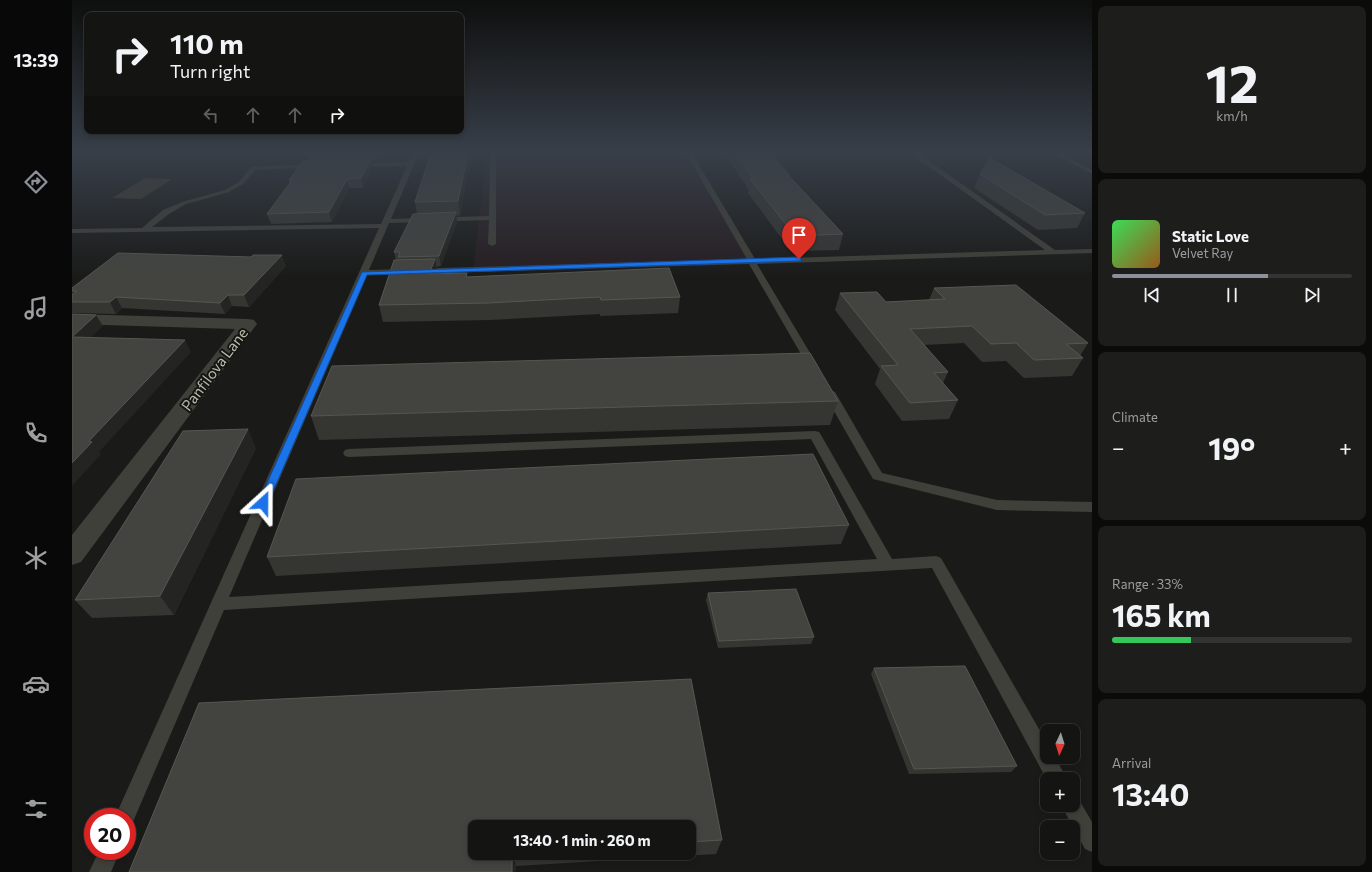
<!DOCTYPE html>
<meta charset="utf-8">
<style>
:root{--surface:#141413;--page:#1d1d1c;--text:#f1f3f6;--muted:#9d9ea0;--line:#333;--accent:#8c9099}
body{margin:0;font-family:Commissioner,sans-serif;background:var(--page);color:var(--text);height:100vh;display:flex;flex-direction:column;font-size:15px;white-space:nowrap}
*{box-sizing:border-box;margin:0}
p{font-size:13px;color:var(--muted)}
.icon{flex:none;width:22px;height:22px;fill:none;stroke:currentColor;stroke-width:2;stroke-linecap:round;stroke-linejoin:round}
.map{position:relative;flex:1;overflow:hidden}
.sheet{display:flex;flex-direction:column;gap:6px;padding:6px;background:#0b0b0a;width:280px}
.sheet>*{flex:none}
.hud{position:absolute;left:12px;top:12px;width:380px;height:122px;border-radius:8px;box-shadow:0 2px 6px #0003,0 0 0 1px var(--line);background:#141413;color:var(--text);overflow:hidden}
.needle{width:26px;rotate:184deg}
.tools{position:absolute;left:968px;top:724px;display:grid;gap:8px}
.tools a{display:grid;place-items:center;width:40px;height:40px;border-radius:8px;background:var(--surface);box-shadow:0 2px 6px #0003,0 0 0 1px var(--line);font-size:20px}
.speed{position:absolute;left:12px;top:808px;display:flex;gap:8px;font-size:20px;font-weight:700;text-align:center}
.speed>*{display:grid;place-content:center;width:52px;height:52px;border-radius:50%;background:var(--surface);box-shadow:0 2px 6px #0003,0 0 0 1px var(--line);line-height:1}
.speed .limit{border:6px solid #d22;background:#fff;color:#111}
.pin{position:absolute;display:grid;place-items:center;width:34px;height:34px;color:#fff;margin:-41px -17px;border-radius:50% 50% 50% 0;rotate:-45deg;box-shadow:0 0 4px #0007}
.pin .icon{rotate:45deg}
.me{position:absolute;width:44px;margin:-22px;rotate:24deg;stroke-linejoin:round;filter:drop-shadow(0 0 3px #0008)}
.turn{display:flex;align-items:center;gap:14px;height:84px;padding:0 20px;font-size:18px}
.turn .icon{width:52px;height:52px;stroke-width:2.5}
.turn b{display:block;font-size:28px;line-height:34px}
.lanes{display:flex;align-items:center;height:38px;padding:0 20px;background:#0003;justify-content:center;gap:20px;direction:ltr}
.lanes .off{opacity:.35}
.big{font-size:30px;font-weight:700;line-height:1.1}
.sheet .widget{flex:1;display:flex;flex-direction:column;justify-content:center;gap:6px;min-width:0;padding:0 14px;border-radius:8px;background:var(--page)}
.sheet .dial{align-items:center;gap:0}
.dial b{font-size:52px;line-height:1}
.song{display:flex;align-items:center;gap:12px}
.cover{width:48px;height:48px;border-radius:6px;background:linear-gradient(135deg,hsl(130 70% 55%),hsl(30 70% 35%))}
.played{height:4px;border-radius:2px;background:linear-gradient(90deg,var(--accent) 65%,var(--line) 65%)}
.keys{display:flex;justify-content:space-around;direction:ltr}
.heat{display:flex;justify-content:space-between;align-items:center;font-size:22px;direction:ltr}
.charge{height:6px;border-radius:3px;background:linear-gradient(90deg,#34c759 33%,var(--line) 0)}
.trip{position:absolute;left:396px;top:820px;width:228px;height:40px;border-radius:8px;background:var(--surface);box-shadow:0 2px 6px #0003,0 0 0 1px var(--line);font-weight:700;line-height:40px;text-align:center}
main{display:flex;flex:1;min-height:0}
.tabs{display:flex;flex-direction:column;width:72px;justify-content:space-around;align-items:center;background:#080808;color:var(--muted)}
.tabs .icon{width:28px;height:28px}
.tabs .on{color:var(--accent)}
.tabs b{font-size:18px;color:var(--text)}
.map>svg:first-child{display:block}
</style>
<main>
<nav class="tabs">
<b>13:39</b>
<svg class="icon on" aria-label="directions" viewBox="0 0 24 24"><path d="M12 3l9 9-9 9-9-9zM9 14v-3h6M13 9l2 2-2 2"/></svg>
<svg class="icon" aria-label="music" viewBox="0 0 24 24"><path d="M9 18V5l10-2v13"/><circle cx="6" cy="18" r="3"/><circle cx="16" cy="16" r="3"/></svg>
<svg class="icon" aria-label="phone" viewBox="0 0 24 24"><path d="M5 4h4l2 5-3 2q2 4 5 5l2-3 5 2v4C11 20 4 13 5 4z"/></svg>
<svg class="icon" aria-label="climate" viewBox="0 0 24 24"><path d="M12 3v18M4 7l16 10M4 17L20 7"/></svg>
<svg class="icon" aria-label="car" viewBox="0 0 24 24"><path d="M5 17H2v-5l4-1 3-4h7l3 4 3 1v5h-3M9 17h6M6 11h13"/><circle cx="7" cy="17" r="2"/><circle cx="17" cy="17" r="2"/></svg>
<svg class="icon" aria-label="filters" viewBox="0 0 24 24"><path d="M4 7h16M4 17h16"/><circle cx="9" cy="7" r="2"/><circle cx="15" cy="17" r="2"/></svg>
</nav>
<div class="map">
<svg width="1020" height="872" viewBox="0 0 1020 872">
<rect width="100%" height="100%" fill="#1a1b19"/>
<!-- green -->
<path fill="#261e22" d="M 415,153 L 617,153 L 679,261 L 401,270 Z"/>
<!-- water -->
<path fill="#403c2e" d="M 73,178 L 100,179 L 69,199 L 40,198 Z"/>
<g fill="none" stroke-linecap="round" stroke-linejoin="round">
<!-- service -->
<g fill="#3f4039" fill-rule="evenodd">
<path d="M 341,153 L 347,153 L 319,219 L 417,216 L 418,157 L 421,155 L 424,157 L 424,244 L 420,246 L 416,244 L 417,220 L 317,223 L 297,270 L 675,259 L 614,153 L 620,153 L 683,259 L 973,250 L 838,153 L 846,153 L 983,250 L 1020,249 L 1020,253 L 685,264 L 747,368 L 742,371 L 737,368 L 677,264 L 295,275 L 157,597 L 805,559 L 739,439 L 277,457 L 273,456 L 271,453 L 273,450 L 277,449 L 743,431 L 747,432 L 749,435 L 820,559 L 864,556 L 869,558 L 975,743 L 975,757 L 983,757 L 995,779 L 975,780 L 860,568 L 152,610 L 60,824 L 55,826 L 55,817 L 43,817 L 307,228 L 0,233 L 0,229 L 70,228 L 91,210 L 110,202 L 153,190 L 167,182 L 179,167 L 242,164 L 244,165 L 244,167 L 183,170 L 171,184 L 157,192 L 114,204 L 97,214 L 80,227 L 309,224 L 335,166 L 285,167 L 282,165 L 285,163 L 337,162 Z"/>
<path d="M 980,153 L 988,153 L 1020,170 L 1020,174 Z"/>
<path d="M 757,389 L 763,392 L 810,473 L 925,500 L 1020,502 L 1020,512 L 925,510 L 801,479 L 751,392 Z"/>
<path d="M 1001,796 L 1006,798 L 1020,822 L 1020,852 L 1013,849 L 989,805 L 1001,805 Z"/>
<path d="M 27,851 L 48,851 L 39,872 L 17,872 Z"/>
</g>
<!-- minor -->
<path fill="#3f4039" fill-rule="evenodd" d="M 0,314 L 176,319 L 182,320 L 185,324 L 9,562 L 0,565 L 0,535 L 163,329 L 0,324 Z"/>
</g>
<!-- wall -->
<g fill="#353632" fill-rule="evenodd">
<path d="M 308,153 L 304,161 L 299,161 L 300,168 L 291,188 L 277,188 L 260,222 L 199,224 L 195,214 L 218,184 L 217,180 L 238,161 L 238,159 Z"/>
<path d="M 359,153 L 400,153 L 388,215 L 384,216 L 385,222 L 369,266 L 364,267 L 366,274 L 608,297 L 606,313 L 528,316 L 528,314 L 418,320 L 311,322 L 307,305 L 324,260 L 322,252 L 345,214 L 343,202 Z"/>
<path d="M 652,153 L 699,153 L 719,178 L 771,234 L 767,250 L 719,251 L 676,193 L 677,190 Z"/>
<path d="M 908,174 L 1013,213 L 1005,228 L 966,230 L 902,188 Z"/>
<path d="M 214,266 L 177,307 L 160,306 L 153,314 L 50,308 L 44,314 L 0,313 L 0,288 Z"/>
<path d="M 862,288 L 1016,343 L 1008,356 L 1011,358 L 1000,376 L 952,378 L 934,361 L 910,362 L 892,343 L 852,345 L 876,372 L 871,383 L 886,400 L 877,419 L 830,421 L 803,384 L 808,369 L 763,310 L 768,293 L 814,302 L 857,300 Z"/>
<path d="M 766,401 L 758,425 L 247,440 L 239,416 Z"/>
<path d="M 184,448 L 102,615 L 20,618 L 3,600 Z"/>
<path d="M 777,525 L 769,544 L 204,576 L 195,557 Z"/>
<path d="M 636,593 L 742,637 L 739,644 L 646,648 L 634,600 Z"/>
<path d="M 802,668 L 945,766 L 939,772 L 837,774 L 799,674 Z"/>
<path d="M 619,679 L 650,840 L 644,854 L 444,866 L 443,872 L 57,872 L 127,703 ZM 403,827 L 617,827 L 617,853 L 403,853 Z"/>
</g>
<!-- shaded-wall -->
<g fill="#242523">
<path d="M 305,153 L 308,153 L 304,161 L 303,157 Z"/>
<path d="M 396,153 L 400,153 L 388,215 L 386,201 Z"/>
<path d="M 299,160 L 300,168 L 291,188 L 289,178 Z"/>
<path d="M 275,179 L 277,188 L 260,222 L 257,212 Z"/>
<path d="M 384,212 L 385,222 L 369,266 L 367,256 Z"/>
<path d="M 210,255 L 214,266 L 177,307 L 172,295 Z"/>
<path d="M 363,259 L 366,274 L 357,274 Z"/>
<path d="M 156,295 L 160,306 L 153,314 L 148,303 Z"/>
<path d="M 44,297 L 50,308 L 44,314 L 38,302 Z"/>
<path d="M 24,315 L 31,326 L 7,349 L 0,337 Z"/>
<path d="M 113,340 L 119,352 L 27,452 L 29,454 L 0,486 L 0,463 L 17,441 Z"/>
<path d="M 176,429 L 184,448 L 102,615 L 88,596 Z"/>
<path d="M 441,853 L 444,866 L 443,872 L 440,872 Z"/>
</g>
<!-- building -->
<g fill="#43443f" stroke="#565750">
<path d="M 242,153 L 305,153 L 303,157 L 238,159 Z"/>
<path d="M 359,153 L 396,153 L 386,201 L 343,202 Z"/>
<path d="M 663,153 L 699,153 L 719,178 L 771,234 L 723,236 L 678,179 L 681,179 Z"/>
<path d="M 918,158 L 1013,213 L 973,215 L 908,174 Z"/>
<path d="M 299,160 L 289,178 L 275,179 L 257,212 L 195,214 L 220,180 L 217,180 L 231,161 Z"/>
<path d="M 384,212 L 367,256 L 326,257 L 328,252 L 322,252 L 341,214 Z"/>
<path d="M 46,253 L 179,257 L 181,255 L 210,255 L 172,295 L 156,295 L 148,303 L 44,297 L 38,302 L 0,302 L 0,295 L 5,291 L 0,291 L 0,288 Z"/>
<path d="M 363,259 L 357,274 L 395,273 L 394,277 L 597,268 L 608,297 L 529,300 L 528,297 L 416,303 L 307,305 L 322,260 Z"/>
<path d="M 944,285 L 1016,343 L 994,344 L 1011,358 L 962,360 L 944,343 L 919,344 L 900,326 L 838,329 L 876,372 L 862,373 L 886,400 L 838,403 L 809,366 L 826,365 L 768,293 L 805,292 L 814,302 L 873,299 L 862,288 Z"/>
<path d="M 0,314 L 24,315 L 0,337 Z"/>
<path d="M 0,337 L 113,340 L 17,441 L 20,442 L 0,463 Z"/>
<path d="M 738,353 L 766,401 L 239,416 L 260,366 Z"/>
<path d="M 176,429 L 88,596 L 3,600 L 111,431 Z"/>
<path d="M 741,454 L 777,525 L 195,557 L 224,479 Z"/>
<path d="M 724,589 L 742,637 L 647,641 L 636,593 Z"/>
<path d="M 893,666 L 945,766 L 842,769 L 802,668 Z"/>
<path d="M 619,679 L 650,840 L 617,842 L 617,827 L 403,827 L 403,853 L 440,853 L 440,872 L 57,872 L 127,703 Z"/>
</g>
<!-- sky -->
<linearGradient id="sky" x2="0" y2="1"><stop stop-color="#0e0f0e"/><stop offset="0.55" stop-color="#383f49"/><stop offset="1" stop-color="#383f49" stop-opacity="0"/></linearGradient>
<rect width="1020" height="276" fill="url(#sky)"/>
<!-- route -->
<path fill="#1a73e8" stroke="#114b97" d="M 727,257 L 729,258 L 729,261 L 295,275 L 196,503 L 194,506 L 187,506 L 186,503 L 290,272 Z"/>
<g text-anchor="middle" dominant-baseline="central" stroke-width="4" stroke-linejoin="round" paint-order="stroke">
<!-- street labels -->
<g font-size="15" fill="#bbbbab" stroke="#151614">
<text transform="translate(142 369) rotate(-53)">Panfilova Lane</text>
</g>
</g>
</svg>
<div class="tools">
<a><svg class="needle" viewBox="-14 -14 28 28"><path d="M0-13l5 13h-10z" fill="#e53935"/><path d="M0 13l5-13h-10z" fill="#9d9ea0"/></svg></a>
<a>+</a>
<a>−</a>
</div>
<div class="speed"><div class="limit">20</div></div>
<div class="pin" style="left:727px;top:259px;background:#d93025"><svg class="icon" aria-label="arrive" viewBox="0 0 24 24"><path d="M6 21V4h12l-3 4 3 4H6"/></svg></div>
<svg class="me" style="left:191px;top:503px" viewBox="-20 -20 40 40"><path d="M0-17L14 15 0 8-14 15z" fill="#1a73e8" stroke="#fff" stroke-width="4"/></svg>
<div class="trip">13:40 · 1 min · 260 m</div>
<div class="hud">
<div class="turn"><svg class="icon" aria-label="right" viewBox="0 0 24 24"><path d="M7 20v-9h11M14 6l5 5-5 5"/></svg><div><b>110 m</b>Turn right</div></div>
<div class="lanes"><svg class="icon off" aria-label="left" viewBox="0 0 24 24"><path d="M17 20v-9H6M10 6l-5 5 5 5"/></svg><svg class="icon off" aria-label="ahead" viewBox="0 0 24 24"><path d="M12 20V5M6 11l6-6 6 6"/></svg><svg class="icon off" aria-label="ahead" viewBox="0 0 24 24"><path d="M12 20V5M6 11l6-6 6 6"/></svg><svg class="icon" aria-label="right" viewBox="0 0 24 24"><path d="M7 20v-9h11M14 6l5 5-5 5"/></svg></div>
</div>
</div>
<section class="sheet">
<div class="widget dial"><b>12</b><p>km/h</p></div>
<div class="widget">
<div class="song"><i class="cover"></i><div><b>Static Love</b><p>Velvet Ray</p></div></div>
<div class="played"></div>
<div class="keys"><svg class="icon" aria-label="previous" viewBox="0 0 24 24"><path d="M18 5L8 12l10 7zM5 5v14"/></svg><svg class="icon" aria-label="pause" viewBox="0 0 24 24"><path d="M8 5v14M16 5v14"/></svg><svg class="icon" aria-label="next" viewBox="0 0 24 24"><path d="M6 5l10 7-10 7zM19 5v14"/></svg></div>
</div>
<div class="widget"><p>Climate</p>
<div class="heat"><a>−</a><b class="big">19°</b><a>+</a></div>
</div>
<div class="widget"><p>Range · 33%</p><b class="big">165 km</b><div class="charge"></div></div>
<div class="widget"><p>Arrival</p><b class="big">13:40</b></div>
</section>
</main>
